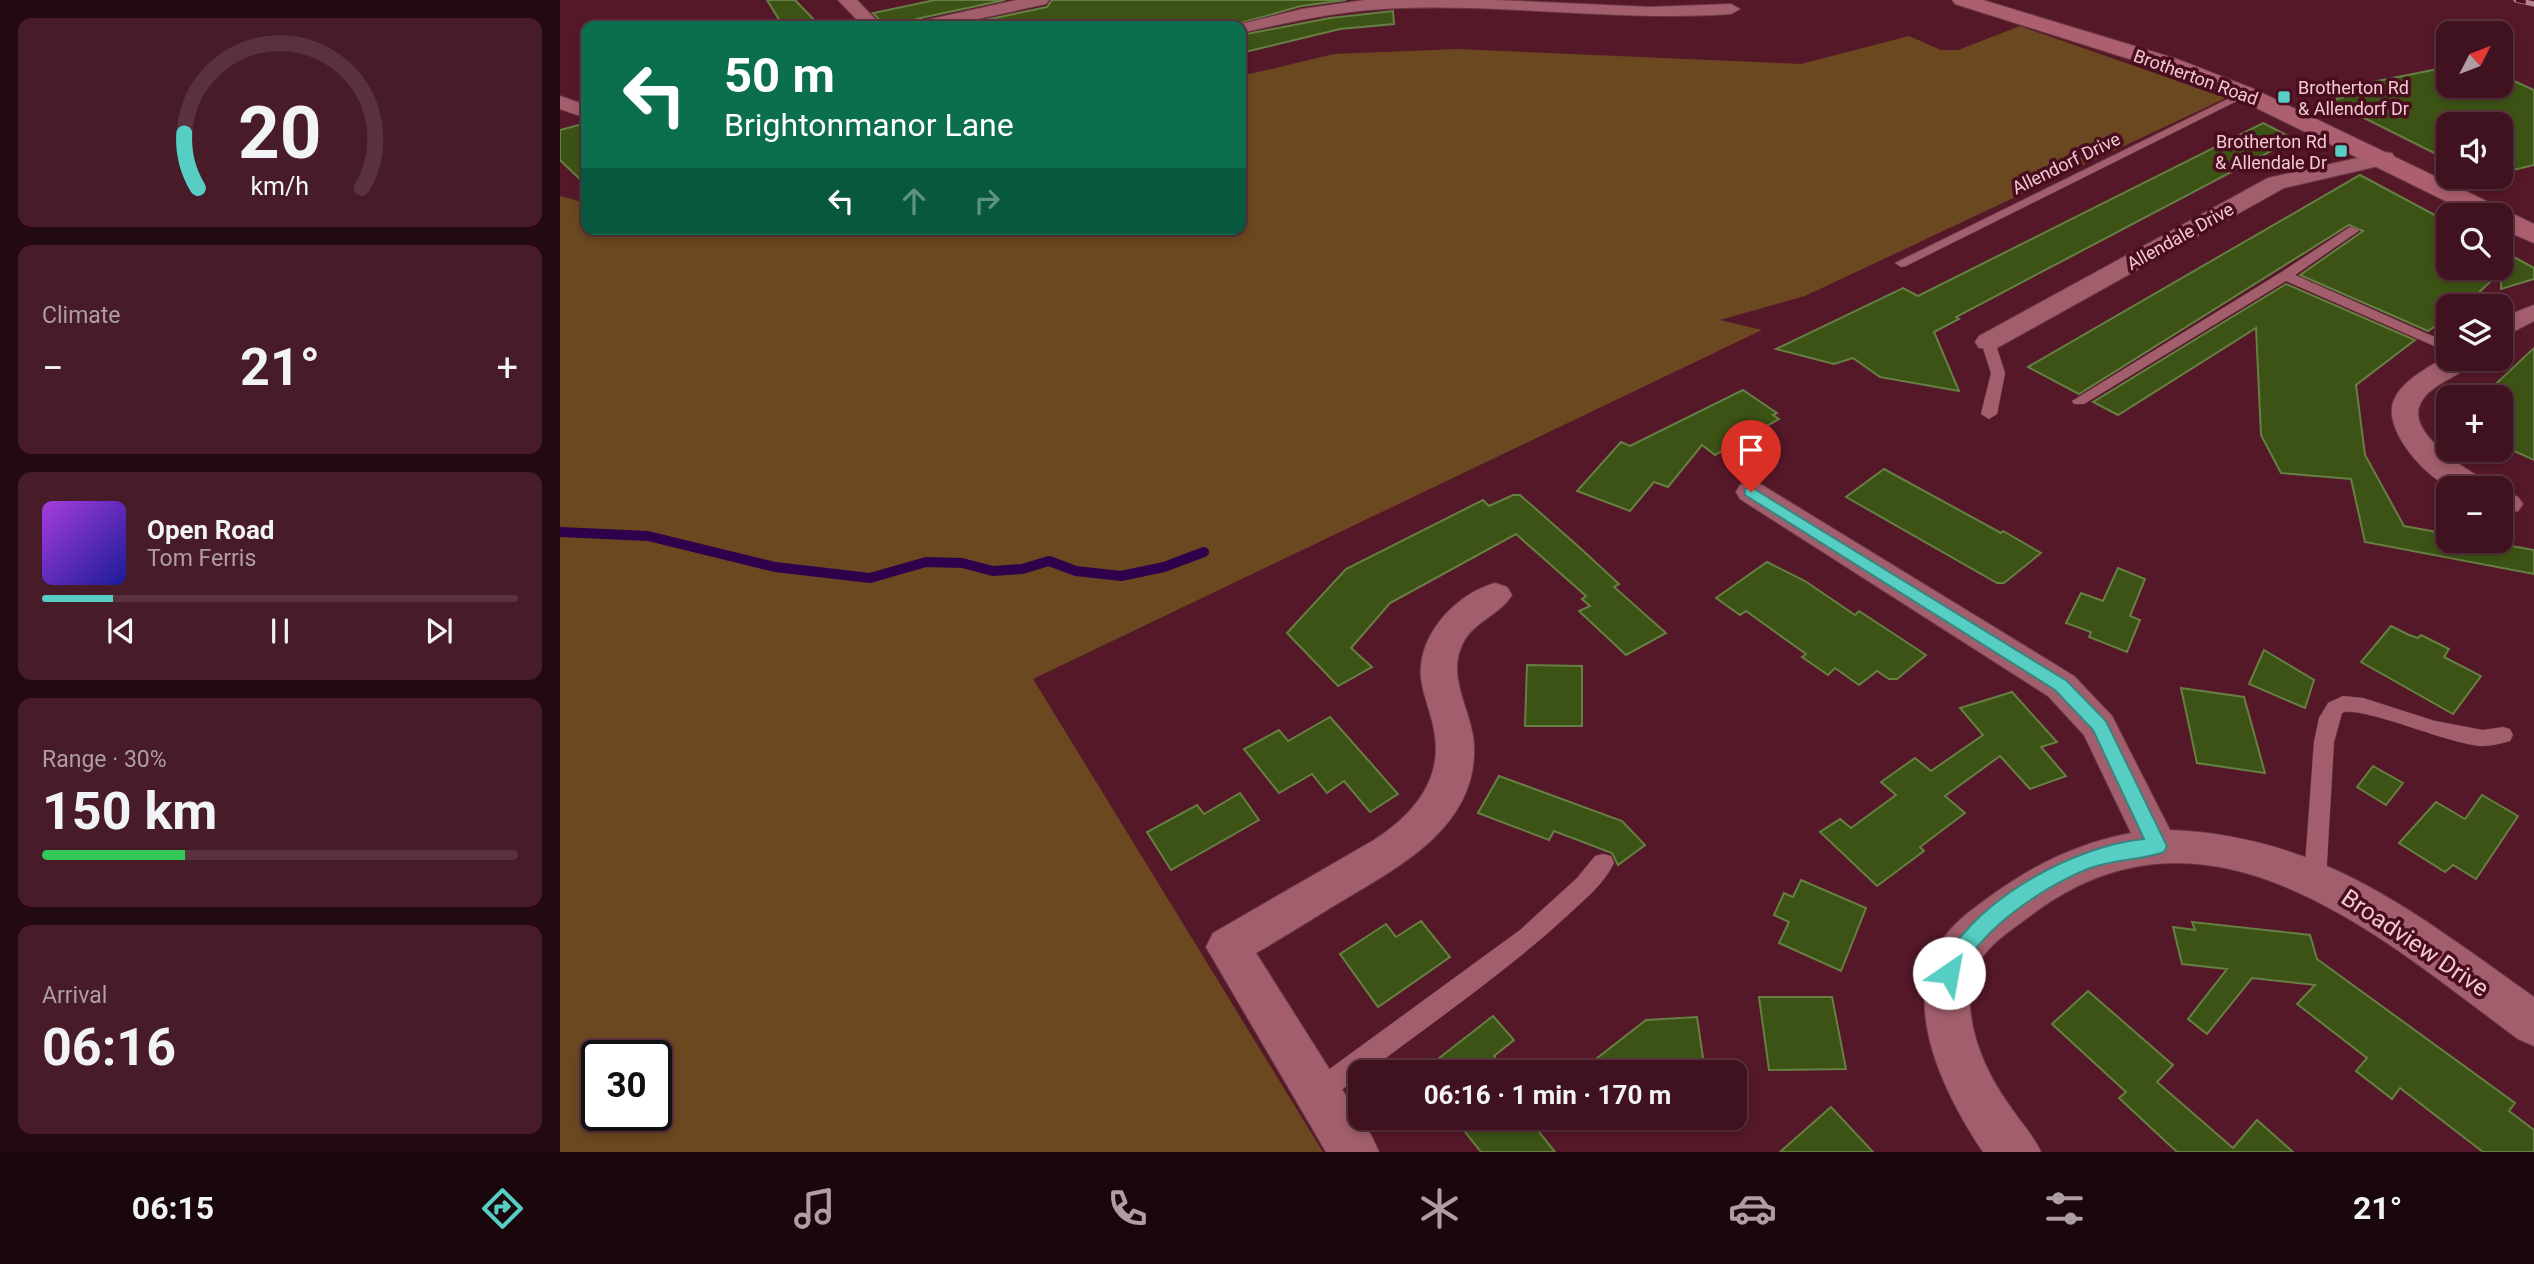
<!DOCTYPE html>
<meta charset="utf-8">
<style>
:root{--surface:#40121f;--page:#471b28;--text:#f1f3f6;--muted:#ae9ea4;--line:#59323d;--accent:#56cec3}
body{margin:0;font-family:Roboto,sans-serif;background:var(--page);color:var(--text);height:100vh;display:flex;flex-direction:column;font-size:26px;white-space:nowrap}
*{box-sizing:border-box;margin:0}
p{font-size:23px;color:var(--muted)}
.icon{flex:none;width:38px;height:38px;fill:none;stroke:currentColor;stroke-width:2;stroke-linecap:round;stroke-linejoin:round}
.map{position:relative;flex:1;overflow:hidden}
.sheet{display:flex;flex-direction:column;gap:18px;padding:18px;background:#230a11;width:560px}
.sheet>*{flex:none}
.banner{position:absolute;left:21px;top:21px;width:665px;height:214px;border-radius:14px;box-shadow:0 4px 10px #0003,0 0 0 2px var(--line);background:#0b6e4f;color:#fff;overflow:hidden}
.needle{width:46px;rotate:48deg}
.fabs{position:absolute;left:1876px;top:21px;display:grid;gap:14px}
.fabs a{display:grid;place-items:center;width:77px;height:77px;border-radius:14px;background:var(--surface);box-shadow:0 4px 10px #0003,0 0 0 2px var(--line);font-size:35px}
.speed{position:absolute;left:21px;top:1040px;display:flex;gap:14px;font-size:35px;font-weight:700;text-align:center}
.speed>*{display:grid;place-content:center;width:91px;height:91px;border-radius:50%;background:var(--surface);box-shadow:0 4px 10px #0003,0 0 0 2px var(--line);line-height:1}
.speed .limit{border:4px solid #111;border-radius:10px;background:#fff;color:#111}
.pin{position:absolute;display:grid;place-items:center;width:60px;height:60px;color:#fff;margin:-72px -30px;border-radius:50% 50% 50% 0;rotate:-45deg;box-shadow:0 0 7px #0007}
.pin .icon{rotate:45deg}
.me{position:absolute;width:77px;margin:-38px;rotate:33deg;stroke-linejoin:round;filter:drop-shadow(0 0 5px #0008)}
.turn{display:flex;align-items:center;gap:24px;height:147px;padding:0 28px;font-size:32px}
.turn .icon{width:91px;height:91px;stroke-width:2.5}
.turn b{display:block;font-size:49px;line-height:60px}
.lanes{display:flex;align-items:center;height:66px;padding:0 28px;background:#0003;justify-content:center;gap:35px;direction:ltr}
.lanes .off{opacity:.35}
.big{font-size:52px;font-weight:700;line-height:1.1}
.sheet .tile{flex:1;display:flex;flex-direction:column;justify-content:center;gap:10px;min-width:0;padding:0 24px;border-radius:14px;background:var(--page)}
.sheet .dial{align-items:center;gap:0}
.dial svg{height:182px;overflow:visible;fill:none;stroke:var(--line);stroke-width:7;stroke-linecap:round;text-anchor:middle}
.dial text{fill:var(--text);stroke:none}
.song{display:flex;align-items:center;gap:21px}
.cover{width:84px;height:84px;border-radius:10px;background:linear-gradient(135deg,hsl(280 70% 55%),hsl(240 70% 35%))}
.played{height:7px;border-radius:4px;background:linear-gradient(90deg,var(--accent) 15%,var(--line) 15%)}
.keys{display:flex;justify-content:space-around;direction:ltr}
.heat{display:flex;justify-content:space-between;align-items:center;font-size:38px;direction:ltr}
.charge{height:10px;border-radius:5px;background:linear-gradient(90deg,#34c759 30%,var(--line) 0)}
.trip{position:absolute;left:788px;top:1060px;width:399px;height:70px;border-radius:14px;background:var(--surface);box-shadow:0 4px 10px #0003,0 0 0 2px var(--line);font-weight:700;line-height:70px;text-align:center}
.dock{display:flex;height:112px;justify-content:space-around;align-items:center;background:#1a070c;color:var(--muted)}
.dock .icon{width:49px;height:49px}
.dock .active{color:var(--accent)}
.dock b{font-size:32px;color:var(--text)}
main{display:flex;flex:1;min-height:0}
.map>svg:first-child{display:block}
</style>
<main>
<section class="sheet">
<div class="tile dial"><svg viewBox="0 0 100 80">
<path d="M14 69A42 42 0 1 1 86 69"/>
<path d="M14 69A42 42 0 0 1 8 45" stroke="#56cec3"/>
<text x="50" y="56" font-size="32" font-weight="700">20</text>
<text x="50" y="72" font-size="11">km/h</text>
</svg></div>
<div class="tile"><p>Climate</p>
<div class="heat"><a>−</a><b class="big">21°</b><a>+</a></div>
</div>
<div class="tile">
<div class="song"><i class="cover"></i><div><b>Open Road</b><p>Tom Ferris</p></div></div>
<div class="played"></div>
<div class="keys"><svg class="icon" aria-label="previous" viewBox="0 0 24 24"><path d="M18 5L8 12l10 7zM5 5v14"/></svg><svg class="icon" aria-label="pause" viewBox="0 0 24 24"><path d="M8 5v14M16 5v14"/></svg><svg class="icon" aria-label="next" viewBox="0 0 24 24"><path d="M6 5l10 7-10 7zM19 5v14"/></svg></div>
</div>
<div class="tile"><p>Range · 30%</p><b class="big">150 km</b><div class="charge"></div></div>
<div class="tile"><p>Arrival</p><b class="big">06:16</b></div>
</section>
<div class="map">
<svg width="1974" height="1152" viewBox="0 0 1974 1152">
<rect width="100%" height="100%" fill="#551829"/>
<!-- green -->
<path fill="#6b4820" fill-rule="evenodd" d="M 1460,26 L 1666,98 L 1245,296 L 1160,320 L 1202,330 L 473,679 L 763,1152 L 0,1152 L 0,196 L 26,203 L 26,229 L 681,229 L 681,76 L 774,54 L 898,49 L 1241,64 L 1349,36 L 1381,50 L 1398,50 ZM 96,1055 L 96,1115 L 37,1115 L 37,1055 Z"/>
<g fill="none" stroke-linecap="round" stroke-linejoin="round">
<!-- stream -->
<path stroke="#2f004b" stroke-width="10" d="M 0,532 L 88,536 L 215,567 L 310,578 L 366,562 L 402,563 L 433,571 L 462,569 L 489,561 L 516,571 L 561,576 L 604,567 L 644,552"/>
</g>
<!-- building -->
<g fill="#3d5315" stroke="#667f42" stroke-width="2">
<path d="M 207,0 L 235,0 L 260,26 L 223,26 Z"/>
<path d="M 375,0 L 445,0 L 356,19 L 351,26 L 325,26 L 313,13 Z"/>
<path d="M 492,0 L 786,0 L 741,6 L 670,26 L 397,26 L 487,7 Z"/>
<path d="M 833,11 L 834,24 L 780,29 L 681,53 L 681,35 L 770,18 Z"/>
<path d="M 1888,67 L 1888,86 L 1941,86 L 1941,75 L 1974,90 L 1974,165 L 1941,173 L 1941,124 L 1888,124 L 1888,160 L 1770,101 L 1781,98 L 1762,92 Z"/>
<path d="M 26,123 L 26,185 L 0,160 L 0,130 Z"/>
<path d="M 1703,123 L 1734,139 L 1396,317 L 1399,319 L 1374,332 L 1399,391 L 1320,377 L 1293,358 L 1274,364 L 1216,349 L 1343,288 L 1358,296 Z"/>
<path d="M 1800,175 L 1888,222 L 1888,268 L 1941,268 L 1941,250 L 1974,268 L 1974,279 L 1941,289 L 1941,272 L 1904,306 L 1888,306 L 1888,317 L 1868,331 L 1740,275 L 1803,231 L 1789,225 L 1519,394 L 1468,367 Z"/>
<path d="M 1726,284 L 1855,340 L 1796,385 L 1805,455 L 1844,526 L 1888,534 L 1888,541 L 1923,541 L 1974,550 L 1974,574 L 1805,542 L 1791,479 L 1721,473 L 1701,435 L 1696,328 L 1558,415 L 1533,402 Z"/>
<path d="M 1974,348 L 1974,460 L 1941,445 L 1941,397 L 1922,397 Z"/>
<path d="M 1183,390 L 1217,413 L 1213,415 L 1219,419 L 1155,455 L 1142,445 L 1108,487 L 1094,482 L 1070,511 L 1017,491 L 1061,442 L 1070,446 Z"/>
<path d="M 1324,469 L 1441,533 L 1443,531 L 1481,553 L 1444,583 L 1437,583 L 1286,497 Z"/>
<path d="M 953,495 L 960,495 L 1019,547 L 1059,584 L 1054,587 L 1106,633 L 1066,655 L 1019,611 L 1030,606 L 1022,599 L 1026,596 L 956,534 L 830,603 L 791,648 L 812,667 L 778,686 L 727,633 L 786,569 L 923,500 L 929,506 Z"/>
<path d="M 1207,562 L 1245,581 L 1295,615 L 1299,611 L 1366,655 L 1337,679 L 1329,679 L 1317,671 L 1299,685 L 1275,668 L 1268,675 L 1242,657 L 1246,654 L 1186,611 L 1180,615 L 1156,598 Z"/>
<path d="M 1558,568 L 1585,579 L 1570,616 L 1580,620 L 1567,652 L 1529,637 L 1531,632 L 1506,623 L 1521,593 L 1543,601 Z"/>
<path d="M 1831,626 L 1849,635 L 1858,638 L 1861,635 L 1889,649 L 1884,657 L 1921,676 L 1893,714 L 1801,662 Z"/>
<path d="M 1704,650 L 1754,680 L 1745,708 L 1689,684 Z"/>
<path d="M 967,665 L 1022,666 L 1022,726 L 965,726 Z"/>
<path d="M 1621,688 L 1684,697 L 1705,773 L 1637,763 Z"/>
<path d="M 1452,692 L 1497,742 L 1481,747 L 1506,776 L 1470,789 L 1440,756 L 1385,796 L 1405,813 L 1360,847 L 1364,851 L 1317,886 L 1260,832 L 1280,819 L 1291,828 L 1336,795 L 1321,782 L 1355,758 L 1371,771 L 1423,735 L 1400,708 Z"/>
<path d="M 770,717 L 838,794 L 810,812 L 784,781 L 767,793 L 752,774 L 719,793 L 684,749 L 719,730 L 728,741 Z"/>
<path d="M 1813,766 L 1843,783 L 1826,805 L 1797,787 Z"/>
<path d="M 939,776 L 1062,821 L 1085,845 L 1058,865 L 1052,853 L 994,831 L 989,840 L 918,813 Z"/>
<path d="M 680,793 L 699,820 L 611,870 L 587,832 L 637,805 L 644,814 Z"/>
<path d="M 1922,795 L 1958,816 L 1916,879 L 1893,865 L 1885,872 L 1839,843 L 1876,802 L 1905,819 Z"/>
<path d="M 1241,880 L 1306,908 L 1281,971 L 1219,943 L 1229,922 L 1214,915 L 1224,893 L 1233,897 Z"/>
<path d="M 861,921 L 890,957 L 818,1007 L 780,954 L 826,924 L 836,937 Z"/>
<path d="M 1632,922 L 1750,935 L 1757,959 L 1955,1103 L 1949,1111 L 1974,1130 L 1974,1152 L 1923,1152 L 1840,1088 L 1832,1099 L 1796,1071 L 1807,1058 L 1737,1004 L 1755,985 L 1692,978 L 1647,1034 L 1628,1019 L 1667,969 L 1622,964 L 1613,927 L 1635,930 Z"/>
<path d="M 1528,991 L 1613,1065 L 1597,1082 L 1673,1148 L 1697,1120 L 1733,1152 L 1617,1152 L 1559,1098 L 1566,1092 L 1492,1024 Z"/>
<path d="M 1199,997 L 1272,997 L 1286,1069 L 1209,1070 Z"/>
<path d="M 933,1016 L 954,1040 L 934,1056 L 947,1073 L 860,1073 Z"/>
<path d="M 1137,1017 L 1145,1071 L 1018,1073 L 1086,1020 Z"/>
<path d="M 1271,1107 L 1313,1152 L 1220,1152 Z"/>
<path d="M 894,1118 L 968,1118 L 995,1152 L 921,1152 Z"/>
</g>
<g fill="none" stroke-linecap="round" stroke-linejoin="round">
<!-- lane casing -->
<g stroke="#6c3947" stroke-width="1">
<g id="lane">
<path d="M 1682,92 L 1691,94 L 1346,266 L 1341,267 L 1335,263 Z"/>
<path d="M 1790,227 L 1800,230 L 1735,275 L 1888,343 L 1888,352 L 1726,281 L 1524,404 L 1514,404 L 1512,401 L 1720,273 Z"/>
<path d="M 1428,338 L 1435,342 L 1445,373 L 1437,414 L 1429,419 L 1421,414 L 1431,373 L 1421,342 Z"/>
<path d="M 1783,696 L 1803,698 L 1875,721 L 1923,730 L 1943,727 L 1950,729 L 1953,735 L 1950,741 C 1942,743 1932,746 1923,746 C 1893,746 1799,704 1782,713 L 1774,742 L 1766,879 L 1763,886 L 1755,889 L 1747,886 L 1744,879 L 1754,742 L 1759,718 L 1768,703 Z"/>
<path d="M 1043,854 L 1051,856 L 1054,863 C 1044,884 1025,899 1008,915 C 945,973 874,1021 806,1073 L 800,1073 L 800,1077 L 758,1106 L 749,1102 L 745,1093 L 749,1084 L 960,930 L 1017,878 L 1035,856 Z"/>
</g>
</g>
<!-- street casing -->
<g stroke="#6c3947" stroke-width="2">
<g id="street">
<path d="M 278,0 L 297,0 L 322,26 L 303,26 Z"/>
<path d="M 457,0 L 489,0 L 486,4 L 386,26 L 354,26 L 357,22 Z"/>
<path d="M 805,0 L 936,0 L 1090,7 L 1171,4 L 1180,9 L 1171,14 C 1055,22 939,2 823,9 C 775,12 728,22 681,33 L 681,26 L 673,26 L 742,9 Z"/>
<path d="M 0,96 L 26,105 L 26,118 L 0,109 Z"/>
<path d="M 1824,152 L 1832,153 L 1835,158 L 1832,163 L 1724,188 L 1437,348 L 1419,348 L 1415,342 L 1419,336 L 1708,178 Z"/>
<path d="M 1974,305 L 1974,321 L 1941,338 L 1941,318 Z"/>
<path d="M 1888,355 L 1888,359 L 1915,359 C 1902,377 1876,381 1863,399 C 1840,430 1905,469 1927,481 L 1931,488 C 1920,488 1903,491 1893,488 C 1867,480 1821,428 1834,400 C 1843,379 1870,367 1888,355 Z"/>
<path d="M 1191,482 L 1202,485 L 1514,676 L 1552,716 L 1610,830 C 1762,836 1855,913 1974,997 L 1974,1046 L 1958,1039 C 1819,936 1649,783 1474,913 C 1438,940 1406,957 1410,1007 C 1413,1044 1430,1079 1452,1109 C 1462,1124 1473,1135 1481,1152 L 1423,1152 C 1385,1095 1338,1004 1383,939 C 1396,919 1420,904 1439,890 C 1479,862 1523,842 1571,833 L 1524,735 L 1488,696 L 1180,499 L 1176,492 L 1180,485 Z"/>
<path d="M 1941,491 L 1958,497 L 1963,504 L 1958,511 L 1941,513 Z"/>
<path d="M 935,583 L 947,587 L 952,595 C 940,615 914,621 903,643 C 885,677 913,712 914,746 C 917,822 848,862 792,895 C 760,914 729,934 696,953 L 811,1135 L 819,1152 L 766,1152 L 646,947 L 653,933 L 814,840 C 853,815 884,779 874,730 C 871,712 863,696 861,678 C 857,635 896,594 935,583 Z"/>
</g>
</g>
<!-- secondary casing -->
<g stroke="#6c3947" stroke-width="2">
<path id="secondary" d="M 1392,0 L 1423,0 L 1617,59 L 1694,89 L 1974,224 L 1974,243 L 1941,229 L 1941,215 L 1914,215 L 1678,99 L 1601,69 L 1395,4 Z"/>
</g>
<!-- lane -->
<use href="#lane" fill="#a25e6c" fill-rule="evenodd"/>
<!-- street -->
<use href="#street" fill="#a25e6c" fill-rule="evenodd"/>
<!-- secondary -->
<use href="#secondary" fill="#ab5f6f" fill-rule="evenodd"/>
<!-- rail casing -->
<g stroke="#b68791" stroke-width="5">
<path id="rail" d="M 1956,0 L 1974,4"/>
</g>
<!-- rail -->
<use href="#rail" stroke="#490d1f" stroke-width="3.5" stroke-dasharray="10" stroke-linecap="butt"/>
</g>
<!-- route -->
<path fill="#56cec3" stroke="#38867f" stroke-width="2" d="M 1191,487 L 1507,681 L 1546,721 L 1607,846 L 1604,852 C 1579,861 1551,859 1525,870 C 1477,891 1418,931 1396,980 L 1389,983 L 1381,980 L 1378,973 C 1407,904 1511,846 1584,839 L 1533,730 L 1495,690 L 1185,495 L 1185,489 Z"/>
<!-- markers -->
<g fill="#56cec3" stroke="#490d1f" stroke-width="2.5">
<rect x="1717" y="90" width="14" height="14" rx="3.5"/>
<rect x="1774" y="144" width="14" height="14" rx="3.5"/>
</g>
<g text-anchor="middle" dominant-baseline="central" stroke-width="7" stroke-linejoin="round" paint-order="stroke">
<!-- far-street labels -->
<g font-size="18" fill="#f1cad0" stroke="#490d1f">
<text transform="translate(1636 77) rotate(20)">Brotherton Road</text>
<text transform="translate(1506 163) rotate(-26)">Allendorf Drive</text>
<text transform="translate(1620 236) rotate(-29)">Allendale Drive</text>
</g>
<!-- far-poi labels -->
<g font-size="18" fill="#f1cad0" stroke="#490d1f" text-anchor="start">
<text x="1738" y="87">Brotherton Rd<tspan x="1738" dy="21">&amp; Allendorf Dr</tspan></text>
<text x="1767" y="141" text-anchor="end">Brotherton Rd<tspan x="1767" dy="21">&amp; Allendale Dr</tspan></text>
</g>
<!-- near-street labels -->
<g font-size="24" fill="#f1cad0" stroke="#490d1f">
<text transform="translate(1855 943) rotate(34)">Broadview Drive</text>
</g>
</g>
</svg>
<div class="fabs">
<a><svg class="needle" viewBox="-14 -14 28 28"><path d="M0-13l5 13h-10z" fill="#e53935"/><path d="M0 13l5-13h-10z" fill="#ae9ea4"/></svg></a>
<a><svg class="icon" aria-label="sound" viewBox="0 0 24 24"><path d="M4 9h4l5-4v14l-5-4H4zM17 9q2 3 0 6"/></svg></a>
<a><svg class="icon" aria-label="search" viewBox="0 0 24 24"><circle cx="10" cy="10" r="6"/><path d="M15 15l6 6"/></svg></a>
<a><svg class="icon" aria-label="layers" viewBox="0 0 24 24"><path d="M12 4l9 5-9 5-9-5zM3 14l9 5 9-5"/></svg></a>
<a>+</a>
<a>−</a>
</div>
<div class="speed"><div class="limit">30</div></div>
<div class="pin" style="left:1191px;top:492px;background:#d93025"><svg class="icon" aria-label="arrive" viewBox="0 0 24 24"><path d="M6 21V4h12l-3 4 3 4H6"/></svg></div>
<svg class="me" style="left:1389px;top:973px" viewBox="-20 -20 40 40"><circle r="19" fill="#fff"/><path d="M0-13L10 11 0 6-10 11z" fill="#56cec3"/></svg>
<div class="trip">06:16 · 1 min · 170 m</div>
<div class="banner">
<div class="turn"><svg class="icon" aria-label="left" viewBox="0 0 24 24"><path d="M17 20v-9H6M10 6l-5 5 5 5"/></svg><div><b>50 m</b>Brightonmanor Lane</div></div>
<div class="lanes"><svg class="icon" aria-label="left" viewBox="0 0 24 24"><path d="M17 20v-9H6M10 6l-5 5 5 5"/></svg><svg class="icon off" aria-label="ahead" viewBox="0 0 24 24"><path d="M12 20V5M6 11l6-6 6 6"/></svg><svg class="icon off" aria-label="right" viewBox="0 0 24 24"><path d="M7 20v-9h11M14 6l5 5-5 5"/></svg></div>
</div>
</div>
</main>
<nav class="dock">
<b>06:15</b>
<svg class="icon active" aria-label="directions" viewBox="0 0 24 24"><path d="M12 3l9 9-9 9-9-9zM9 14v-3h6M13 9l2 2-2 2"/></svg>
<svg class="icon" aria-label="music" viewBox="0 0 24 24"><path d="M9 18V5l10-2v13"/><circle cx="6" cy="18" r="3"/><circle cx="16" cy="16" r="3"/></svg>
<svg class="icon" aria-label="phone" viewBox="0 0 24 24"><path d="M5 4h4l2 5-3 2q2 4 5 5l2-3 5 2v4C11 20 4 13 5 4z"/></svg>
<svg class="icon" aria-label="climate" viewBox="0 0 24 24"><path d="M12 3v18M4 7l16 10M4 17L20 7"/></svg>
<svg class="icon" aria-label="car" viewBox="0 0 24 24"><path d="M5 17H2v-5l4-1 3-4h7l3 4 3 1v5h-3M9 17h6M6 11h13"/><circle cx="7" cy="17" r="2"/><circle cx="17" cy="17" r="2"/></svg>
<svg class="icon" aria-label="filters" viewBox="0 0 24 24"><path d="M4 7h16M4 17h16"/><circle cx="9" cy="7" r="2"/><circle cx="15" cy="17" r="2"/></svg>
<b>21°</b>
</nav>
